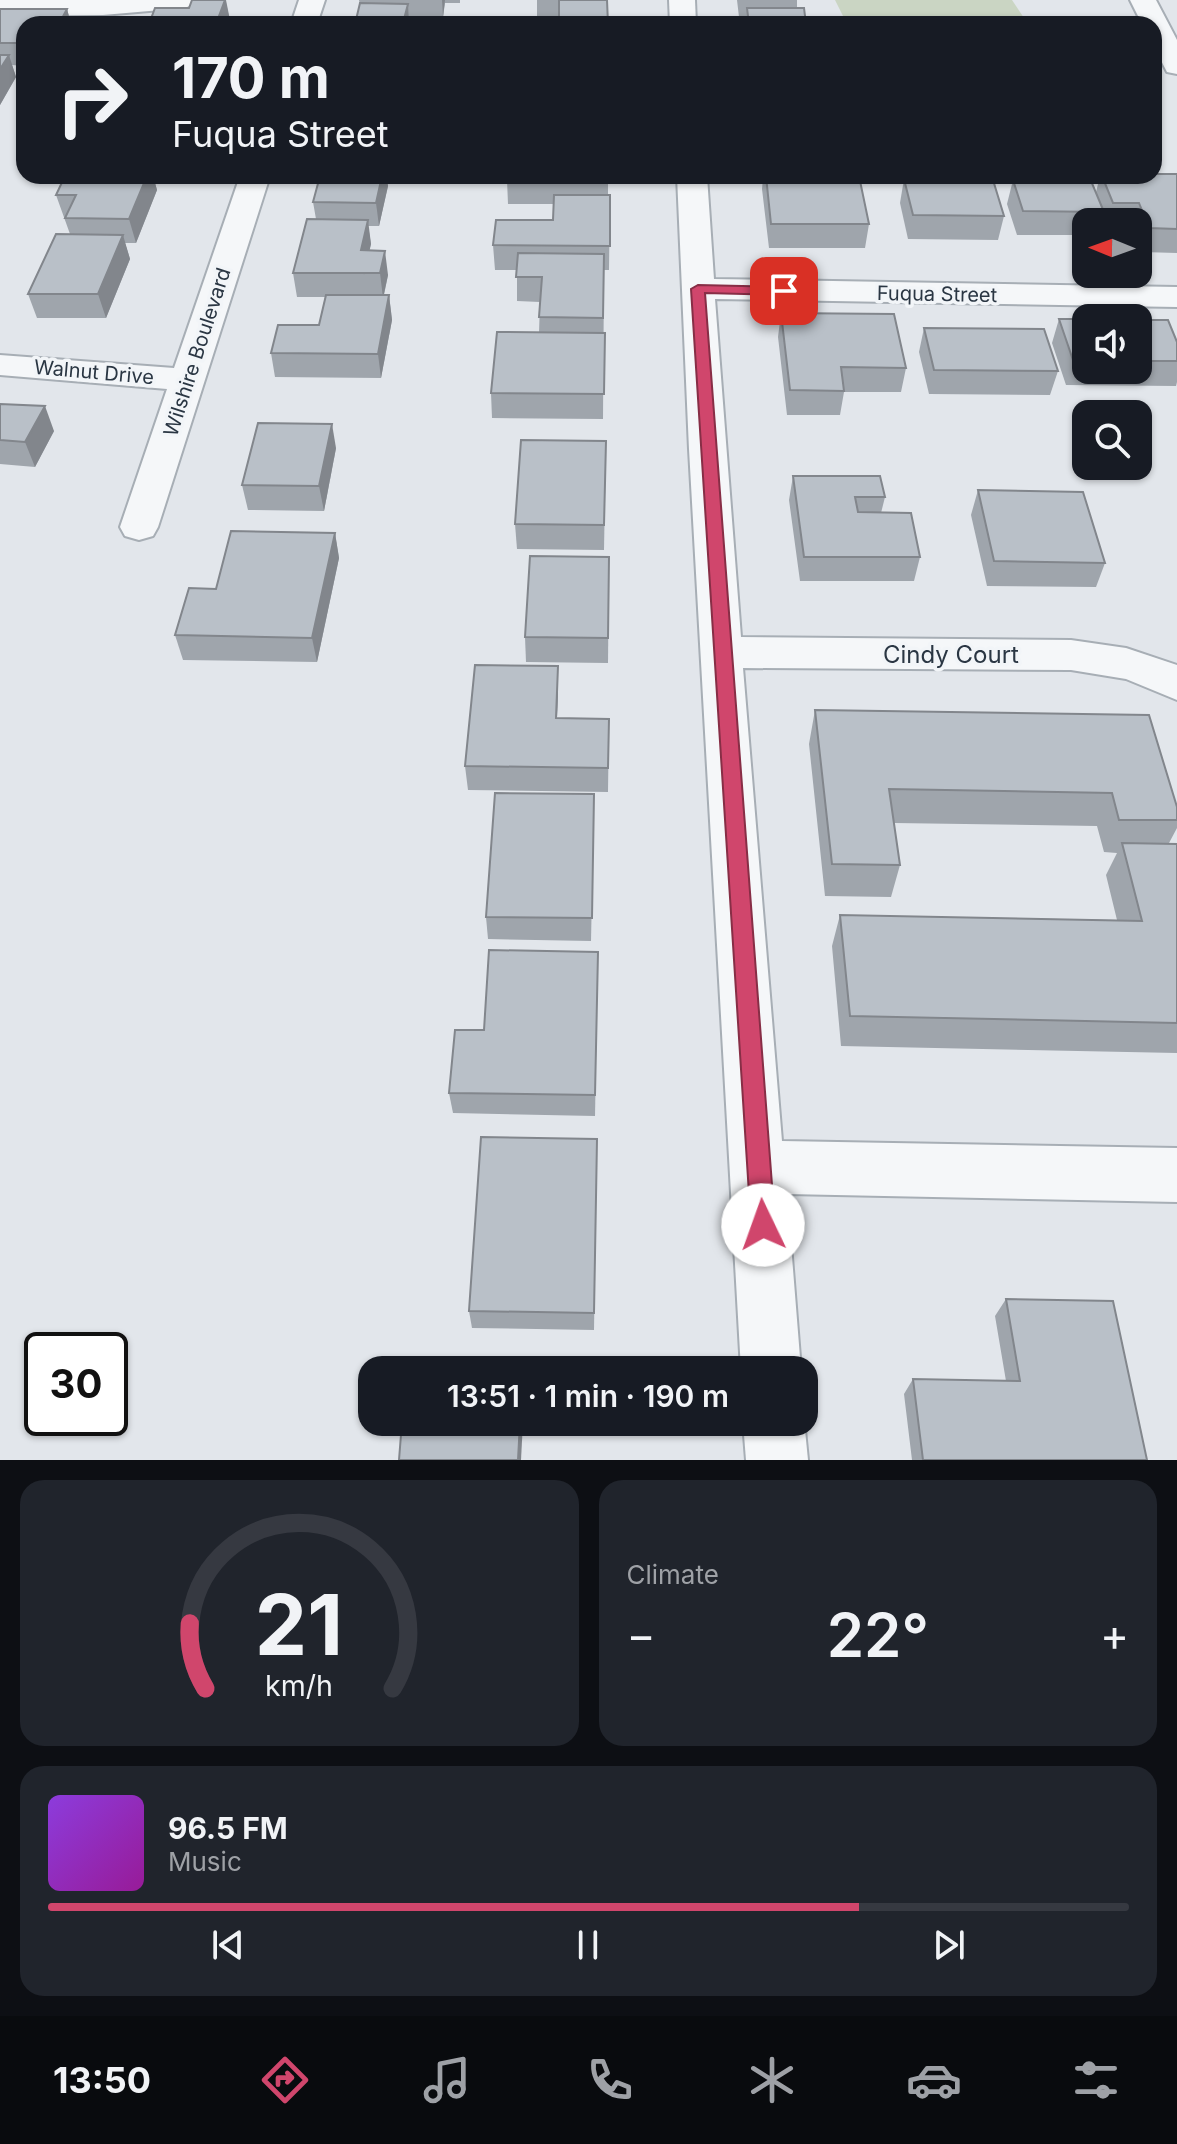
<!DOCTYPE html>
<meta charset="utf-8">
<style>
:root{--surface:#171b24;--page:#20242c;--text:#f1f3f6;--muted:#9ea1a6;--line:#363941;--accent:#d0466c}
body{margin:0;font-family:Inter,sans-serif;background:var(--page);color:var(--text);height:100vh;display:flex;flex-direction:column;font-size:30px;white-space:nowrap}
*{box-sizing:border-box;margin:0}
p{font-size:26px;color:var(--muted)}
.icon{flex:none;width:44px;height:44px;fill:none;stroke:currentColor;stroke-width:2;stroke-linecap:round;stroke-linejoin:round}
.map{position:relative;height:1460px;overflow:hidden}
.side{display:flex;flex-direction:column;gap:20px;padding:20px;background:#0d0f14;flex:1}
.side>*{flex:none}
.guide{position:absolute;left:16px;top:16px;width:1146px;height:168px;border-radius:24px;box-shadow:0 2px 6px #0004;background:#171b24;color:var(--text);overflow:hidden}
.needle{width:52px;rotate:271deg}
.controls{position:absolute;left:1072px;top:208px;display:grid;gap:16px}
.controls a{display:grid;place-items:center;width:80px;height:80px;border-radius:16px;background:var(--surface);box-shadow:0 2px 6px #0004;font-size:40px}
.speed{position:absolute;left:24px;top:1332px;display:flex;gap:16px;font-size:40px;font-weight:700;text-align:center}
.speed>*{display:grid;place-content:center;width:104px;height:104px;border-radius:50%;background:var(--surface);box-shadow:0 2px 6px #0004;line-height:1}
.speed .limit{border:4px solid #111;border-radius:12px;background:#fff;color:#111}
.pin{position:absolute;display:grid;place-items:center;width:68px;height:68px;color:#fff;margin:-34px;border-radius:16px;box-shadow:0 4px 12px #0006}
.me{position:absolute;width:88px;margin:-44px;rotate:357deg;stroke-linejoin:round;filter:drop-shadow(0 0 6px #0008)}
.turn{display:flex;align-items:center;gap:28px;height:168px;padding:0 24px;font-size:36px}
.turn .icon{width:104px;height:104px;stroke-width:2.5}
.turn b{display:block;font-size:56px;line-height:68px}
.big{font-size:60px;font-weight:600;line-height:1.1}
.side .card{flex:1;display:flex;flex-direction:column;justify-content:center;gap:12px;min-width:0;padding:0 28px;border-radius:24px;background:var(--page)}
.side .dial{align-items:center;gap:0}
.dial svg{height:208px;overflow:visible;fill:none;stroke:var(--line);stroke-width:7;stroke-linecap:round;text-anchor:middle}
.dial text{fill:var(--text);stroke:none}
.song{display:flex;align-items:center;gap:24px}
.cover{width:96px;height:96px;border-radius:12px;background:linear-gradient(135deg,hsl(270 70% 55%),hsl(300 70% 35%))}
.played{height:8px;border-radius:4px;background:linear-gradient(90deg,var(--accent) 75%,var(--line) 75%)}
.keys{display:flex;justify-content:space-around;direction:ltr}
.heat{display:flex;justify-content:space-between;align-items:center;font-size:44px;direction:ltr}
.side .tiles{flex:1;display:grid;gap:20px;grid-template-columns:1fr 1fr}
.card:last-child{grid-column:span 2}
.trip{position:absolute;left:358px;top:1356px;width:460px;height:80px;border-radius:24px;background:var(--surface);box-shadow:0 2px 6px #0004;font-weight:600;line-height:80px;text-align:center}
.menu{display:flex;height:128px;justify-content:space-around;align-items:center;background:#090b0e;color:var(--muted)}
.menu .icon{width:56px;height:56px}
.menu .active{color:var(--accent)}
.menu b{font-size:36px;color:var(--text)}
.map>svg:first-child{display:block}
</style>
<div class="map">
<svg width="1177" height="1460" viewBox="0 0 1177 1460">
<rect width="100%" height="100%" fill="#e2e6eb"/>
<!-- green -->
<path fill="#cad5c3" d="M 835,0 L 1012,0 L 1028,24 L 847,24 Z"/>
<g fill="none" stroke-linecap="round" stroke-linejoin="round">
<!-- minor casing -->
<g stroke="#a7aeb5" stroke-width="4">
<g id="minor">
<path d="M 0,0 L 197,0 L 193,5 L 184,8 L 103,15 L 0,16 Z"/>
<path d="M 299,0 L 325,0 L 317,24 L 291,24 Z"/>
<path d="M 669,0 L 695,0 L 696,24 L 670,24 Z"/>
<path d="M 1130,0 L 1156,0 L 1177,40 L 1177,74 L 1167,72 L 1154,47 L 1154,24 L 1142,24 Z"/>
<path d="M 240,176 L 270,176 L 158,527 L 153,536 L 139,540 L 125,536 L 120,527 L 167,389 L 0,375 L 0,355 L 174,368 Z"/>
<path d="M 677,176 L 707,176 L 714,279 L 1177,287 L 1177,307 L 715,299 L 741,637 L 1071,640 L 1126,648 L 1177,665 L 1177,700 L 1126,679 L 1071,670 L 743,668 L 782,1141 L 1177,1148 L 1177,1202 L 787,1194 L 801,1370 L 741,1370 L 689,449 Z"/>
<path d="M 804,1420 L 808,1460 L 746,1460 L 743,1422 Z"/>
</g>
</g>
<!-- minor -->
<use href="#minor" fill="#f5f7f9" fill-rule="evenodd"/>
</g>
<!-- wall -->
<g fill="#9fa5ac">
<path d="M 359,0 L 460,0 L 460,3 L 445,3 L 443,17 L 409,17 L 409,23 L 355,24 L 360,5 Z"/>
<path d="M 537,0 L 607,0 L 559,22 L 537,22 Z"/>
<path d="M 737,0 L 797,0 L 797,8 L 806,24 L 745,24 L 746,17 L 739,17 Z"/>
<path d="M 0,9 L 67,9 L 71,24 L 24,24 L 24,66 L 12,65 L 16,77 L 0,105 Z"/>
<path d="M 1177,174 L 1177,253 L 1142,252 L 1138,244 L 1138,222 L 1104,222 L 1102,217 L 1100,222 L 1086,222 L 1086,235 L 1017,235 L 1007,204 L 1013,180 L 1039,181 L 1040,176 L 1089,176 L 1096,192 L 1100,176 Z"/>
<path d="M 65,176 L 162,176 L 153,176 L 157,190 L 136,243 L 125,243 L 130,259 L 106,318 L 37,318 L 28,294 L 70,234 L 56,195 Z"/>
<path d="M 320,176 L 386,176 L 388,186 L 379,226 L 368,226 L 371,244 L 369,251 L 388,275 L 384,295 L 389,295 L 392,320 L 381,378 L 275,377 L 271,353 L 319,325 L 325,297 L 297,297 L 293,273 L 316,219 L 313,202 Z"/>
<path d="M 608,176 L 608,195 L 610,195 L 609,270 L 604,270 L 603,419 L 492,418 L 491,393 L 539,333 L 540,302 L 517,301 L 517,270 L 495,270 L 493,245 L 553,220 L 554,204 L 508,204 L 507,180 Z"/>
<path d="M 761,176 L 859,176 L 869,224 L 865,248 L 769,248 L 762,189 L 763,178 L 761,178 Z"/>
<path d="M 904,179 L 1004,216 L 998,240 L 908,239 L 900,203 Z"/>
<path d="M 781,313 L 906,368 L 901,392 L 844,392 L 840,415 L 787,415 L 778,337 Z"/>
<path d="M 1059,319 L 1086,319 L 1086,370 L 1138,370 L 1138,320 L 1177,342 L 1177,382 L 1176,386 L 1066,385 L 1052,343 Z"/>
<path d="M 924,328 L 1058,371 L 1050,395 L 929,394 L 919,352 Z"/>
<path d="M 0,404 L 54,431 L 35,467 L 0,464 Z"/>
<path d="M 606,441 L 604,550 L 517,549 L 515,524 Z"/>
<path d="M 336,448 L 324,511 L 248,510 L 242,485 Z"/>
<path d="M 793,476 L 885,497 L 881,513 L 920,557 L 914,581 L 800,581 L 789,500 Z"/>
<path d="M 978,490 L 1105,563 L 1096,587 L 987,586 L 971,515 Z"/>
<path d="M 335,533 L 339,558 L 317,662 L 183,660 L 175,635 L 216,589 Z"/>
<path d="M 609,557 L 608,663 L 526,662 L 525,637 Z"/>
<path d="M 558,690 L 557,718 L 609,719 L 608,792 L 468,790 L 465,766 Z"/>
<path d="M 815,710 L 1177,807 L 1177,828 L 1169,843 L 1177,844 L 1177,1053 L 841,1046 L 832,946 L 840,915 L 1117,920 L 1106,875 L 1117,853 L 1104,852 L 1097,826 L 894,823 L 900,865 L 891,897 L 825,896 L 809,744 Z"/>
<path d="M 594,794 L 591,941 L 488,939 L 486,917 Z"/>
<path d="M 598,952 L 595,1116 L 453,1113 L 449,1093 L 484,1030 Z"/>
<path d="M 597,1139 L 594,1330 L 472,1328 L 469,1311 Z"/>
<path d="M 1006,1299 L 1147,1460 L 912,1460 L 904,1394 L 913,1379 L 1006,1381 L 995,1316 Z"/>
</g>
<!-- shaded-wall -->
<g fill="#82868c">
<path d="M 225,0 L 226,0 L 230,20 L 228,24 L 216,24 Z"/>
<path d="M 442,0 L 445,0 L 443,17 Z"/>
<path d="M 408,4 L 409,24 L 403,24 Z"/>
<path d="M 67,9 L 71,24 L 59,24 Z"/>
<path d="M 9,55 L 16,77 L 0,105 L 0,69 Z"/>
<path d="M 147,176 L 153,176 L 157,190 L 136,243 L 129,219 Z"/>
<path d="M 382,176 L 386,176 L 388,186 L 379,226 L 376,203 Z"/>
<path d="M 368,220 L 371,244 L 364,275 L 361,250 Z"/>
<path d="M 123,235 L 130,259 L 106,318 L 98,294 Z"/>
<path d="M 385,251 L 388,275 L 383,298 L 380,273 Z"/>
<path d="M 389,295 L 392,320 L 381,378 L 378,354 Z"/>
<path d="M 45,406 L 54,431 L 35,467 L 25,442 Z"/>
<path d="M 332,424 L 336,448 L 324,511 L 319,486 Z"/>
<path d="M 335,533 L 339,558 L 317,662 L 312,638 Z"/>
<path d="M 558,666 L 558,690 L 556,742 L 556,718 Z"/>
<path d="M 520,1422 L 523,1422 L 521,1460 L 518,1460 Z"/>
</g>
<!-- building -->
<g fill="#b9c0c8" stroke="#82868c" stroke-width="2">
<path d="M 192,0 L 225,0 L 216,24 L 149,24 L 155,8 L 189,8 Z"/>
<path d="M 559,0 L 607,0 L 608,24 L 559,24 Z"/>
<path d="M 360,3 L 408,4 L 403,23 L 431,24 L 355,24 Z"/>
<path d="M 747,8 L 804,8 L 806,24 L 749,24 Z"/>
<path d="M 0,9 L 67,9 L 59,24 L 24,24 L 24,43 L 0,43 Z"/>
<path d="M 0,55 L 9,55 L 0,69 Z"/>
<path d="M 1154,174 L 1177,174 L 1177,229 L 1149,228 L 1139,203 L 1113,203 L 1102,176 L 1154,176 Z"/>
<path d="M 65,176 L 147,176 L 129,219 L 65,218 L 76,195 L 56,195 Z"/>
<path d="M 320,176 L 382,176 L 376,203 L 313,202 Z"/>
<path d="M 507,176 L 608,176 L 608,181 L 507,180 Z"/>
<path d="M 766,176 L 859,176 L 869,224 L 771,224 Z"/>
<path d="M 1042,176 L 1089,176 L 1104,212 L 1023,211 L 1013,180 L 1044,181 Z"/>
<path d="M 904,179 L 993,180 L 1004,216 L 913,215 Z"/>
<path d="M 554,195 L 610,195 L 610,246 L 493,245 L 496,220 L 553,220 Z"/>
<path d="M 307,219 L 368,220 L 361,250 L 385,251 L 380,273 L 293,273 Z"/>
<path d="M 56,234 L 123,235 L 98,294 L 28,294 Z"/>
<path d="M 518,253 L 604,254 L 603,318 L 539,317 L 542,277 L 516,277 Z"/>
<path d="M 326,295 L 389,295 L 378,354 L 271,353 L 278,325 L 319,325 Z"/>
<path d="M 781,313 L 894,314 L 906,368 L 841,367 L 844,391 L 790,390 Z"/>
<path d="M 1059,319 L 1086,319 L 1086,360 L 1073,360 Z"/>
<path d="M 1138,320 L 1168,320 L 1177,342 L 1177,361 L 1138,361 Z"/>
<path d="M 924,328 L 1044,329 L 1058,371 L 934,370 Z"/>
<path d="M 497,332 L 605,333 L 604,394 L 491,393 Z"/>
<path d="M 0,404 L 45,406 L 25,442 L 0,440 Z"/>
<path d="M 258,423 L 332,424 L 319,486 L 242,485 Z"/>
<path d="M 521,440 L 606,441 L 604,525 L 515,524 Z"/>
<path d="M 793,476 L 880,476 L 885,497 L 855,497 L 858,512 L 911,513 L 920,557 L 804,557 Z"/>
<path d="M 978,490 L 1083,492 L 1105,563 L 994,561 Z"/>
<path d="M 231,531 L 335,533 L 312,638 L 175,635 L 189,588 L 216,589 Z"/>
<path d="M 530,556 L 609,557 L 608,638 L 525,637 Z"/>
<path d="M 475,665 L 558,666 L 556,718 L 609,719 L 608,768 L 465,766 Z"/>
<path d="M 815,710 L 1149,715 L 1177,807 L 1177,820 L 1119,820 L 1112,793 L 889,789 L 900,865 L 832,864 Z"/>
<path d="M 495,793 L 594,794 L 592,918 L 486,917 Z"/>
<path d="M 1122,843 L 1177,844 L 1177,1023 L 850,1016 L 840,915 L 1142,921 Z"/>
<path d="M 489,950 L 598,952 L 595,1095 L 449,1093 L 455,1030 L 484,1030 Z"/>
<path d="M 481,1137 L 597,1139 L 594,1313 L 469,1311 Z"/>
<path d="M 1006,1299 L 1113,1301 L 1147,1460 L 923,1460 L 913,1379 L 1020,1381 Z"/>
<path d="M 407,1364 L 523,1367 L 522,1370 L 407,1370 Z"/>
<path d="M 402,1422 L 520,1422 L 518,1460 L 399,1460 Z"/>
</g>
<!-- route -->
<path fill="#d0466c" stroke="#872e46" stroke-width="2" d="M 698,285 L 784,287 L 791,291 L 784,295 L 705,293 L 775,1225 L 771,1233 L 763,1237 L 755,1233 L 751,1225 L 691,289 Z"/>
<g text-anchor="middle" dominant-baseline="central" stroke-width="7" stroke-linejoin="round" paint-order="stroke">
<!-- far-street labels -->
<g font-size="20" fill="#2a3643" stroke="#f2f5f8">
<text transform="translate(937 294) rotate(1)">Fuqua Street</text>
<text transform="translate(197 352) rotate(-72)">Wilshire Boulevard</text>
<text transform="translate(94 372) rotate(5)">Walnut Drive</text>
</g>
<!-- street labels -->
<g font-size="24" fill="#2a3643" stroke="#f2f5f8">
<text x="951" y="654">Cindy Court</text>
</g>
</g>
</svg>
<div class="controls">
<a><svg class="needle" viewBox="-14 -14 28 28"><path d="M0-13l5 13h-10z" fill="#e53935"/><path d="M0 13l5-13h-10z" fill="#9ea1a6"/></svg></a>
<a><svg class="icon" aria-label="sound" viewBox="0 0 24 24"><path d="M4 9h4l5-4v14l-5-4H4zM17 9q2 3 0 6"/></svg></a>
<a><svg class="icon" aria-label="search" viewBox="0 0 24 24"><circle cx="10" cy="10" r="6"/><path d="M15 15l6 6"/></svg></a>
</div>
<div class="speed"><div class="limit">30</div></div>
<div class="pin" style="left:784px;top:291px;background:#d93025"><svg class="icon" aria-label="arrive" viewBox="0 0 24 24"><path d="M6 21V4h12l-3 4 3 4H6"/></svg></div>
<svg class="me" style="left:763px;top:1225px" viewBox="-20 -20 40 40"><circle r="19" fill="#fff"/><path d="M0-13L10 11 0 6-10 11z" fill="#d0466c"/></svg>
<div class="trip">13:51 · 1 min · 190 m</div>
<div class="guide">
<div class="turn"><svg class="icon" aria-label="right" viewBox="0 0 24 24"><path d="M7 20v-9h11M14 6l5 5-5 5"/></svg><div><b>170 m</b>Fuqua Street</div></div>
</div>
</div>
<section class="side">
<div class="tiles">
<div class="card dial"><svg viewBox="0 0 100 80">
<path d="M14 69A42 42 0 1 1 86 69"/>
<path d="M14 69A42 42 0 0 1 8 44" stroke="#d0466c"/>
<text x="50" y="56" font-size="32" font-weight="700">21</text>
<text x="50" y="72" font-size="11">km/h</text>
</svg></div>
<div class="card"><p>Climate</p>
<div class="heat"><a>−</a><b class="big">22°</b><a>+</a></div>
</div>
<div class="card">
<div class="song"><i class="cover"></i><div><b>96.5 FM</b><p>Music</p></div></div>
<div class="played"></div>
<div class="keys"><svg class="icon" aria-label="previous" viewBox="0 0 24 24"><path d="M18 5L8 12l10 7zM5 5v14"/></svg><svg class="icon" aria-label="pause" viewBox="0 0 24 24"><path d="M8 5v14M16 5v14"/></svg><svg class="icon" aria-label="next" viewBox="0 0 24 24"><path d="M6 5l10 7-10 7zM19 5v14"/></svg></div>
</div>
</div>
</section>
<nav class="menu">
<b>13:50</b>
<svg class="icon active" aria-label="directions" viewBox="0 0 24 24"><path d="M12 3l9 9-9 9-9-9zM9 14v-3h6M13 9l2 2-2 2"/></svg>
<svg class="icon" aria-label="music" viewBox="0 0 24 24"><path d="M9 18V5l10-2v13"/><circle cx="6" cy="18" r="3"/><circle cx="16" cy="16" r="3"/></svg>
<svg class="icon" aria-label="phone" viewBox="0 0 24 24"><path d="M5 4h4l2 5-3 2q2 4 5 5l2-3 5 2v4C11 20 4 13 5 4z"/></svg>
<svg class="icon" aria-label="climate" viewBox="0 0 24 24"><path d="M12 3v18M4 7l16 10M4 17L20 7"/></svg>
<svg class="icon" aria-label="car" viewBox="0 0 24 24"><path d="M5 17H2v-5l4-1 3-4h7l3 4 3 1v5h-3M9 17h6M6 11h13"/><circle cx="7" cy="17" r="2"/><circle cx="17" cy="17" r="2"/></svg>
<svg class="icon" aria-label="filters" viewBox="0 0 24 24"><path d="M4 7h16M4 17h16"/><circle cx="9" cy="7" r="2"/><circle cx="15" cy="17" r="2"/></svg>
</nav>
